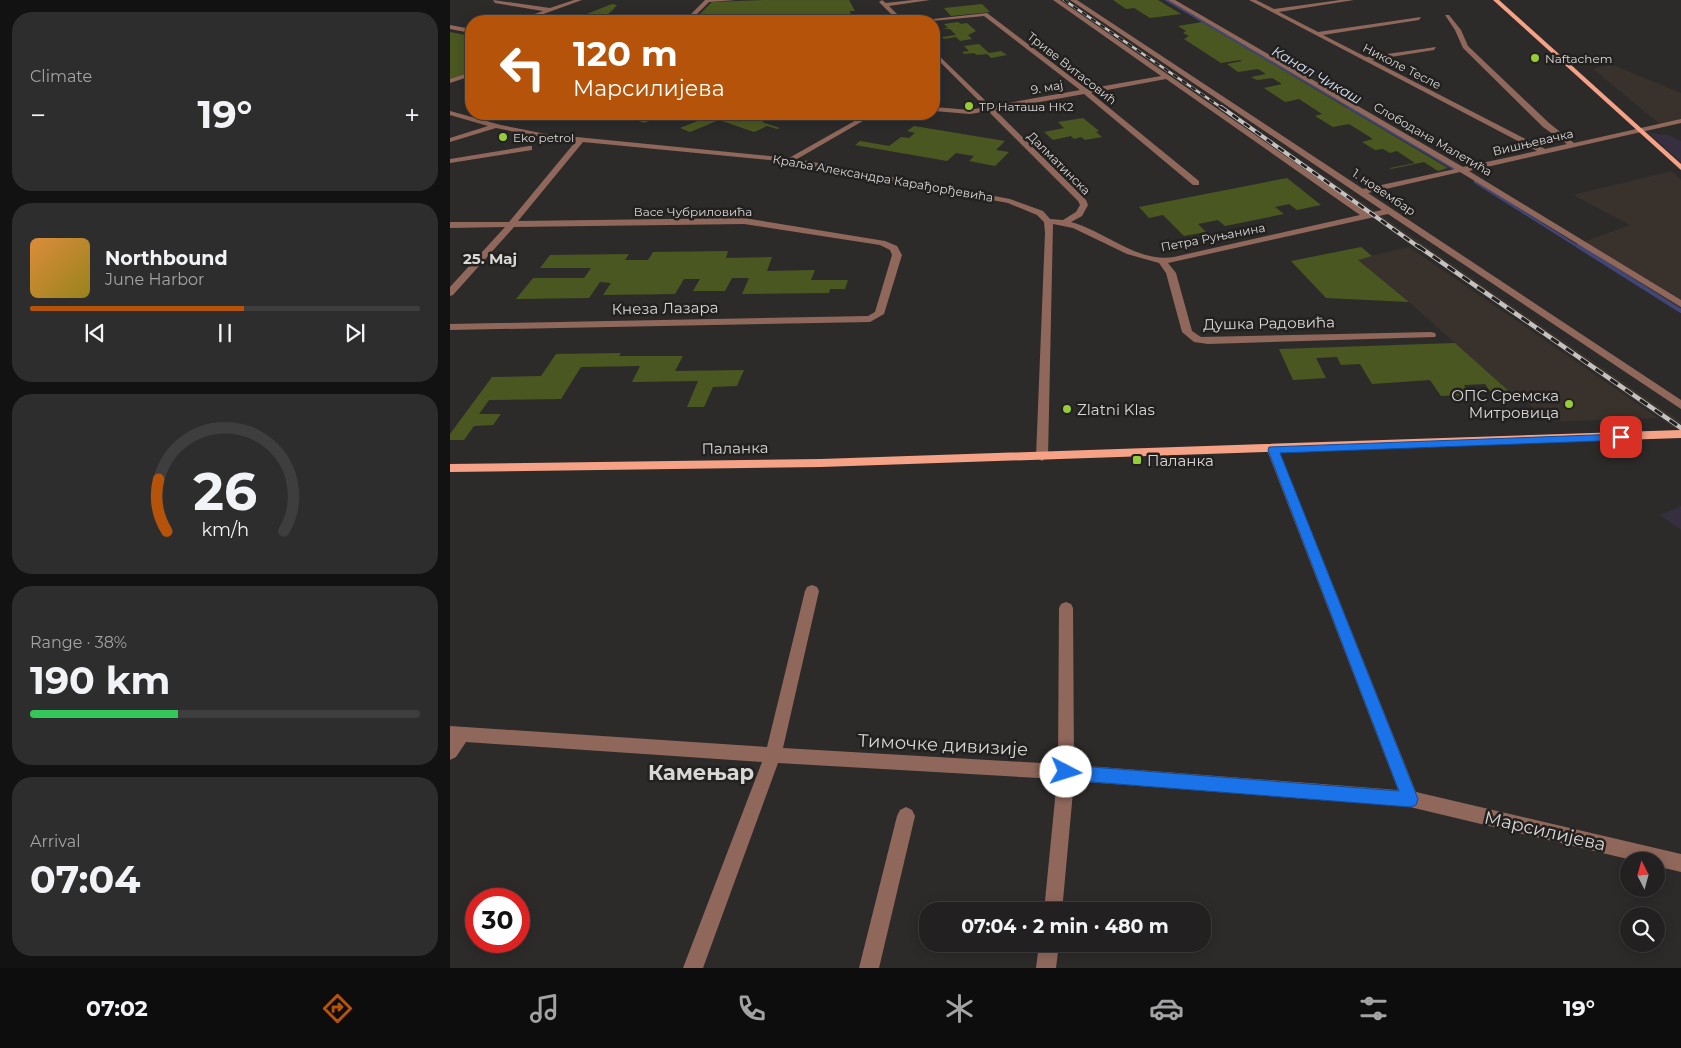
<!DOCTYPE html>
<meta charset="utf-8">
<style>
:root{--surface:#222020;--page:#2e2d2d;--text:#f1f3f6;--muted:#a2a3a5;--line:#3f3e3e;--accent:#b45309}
body{margin:0;font-family:Montserrat,sans-serif;background:var(--page);color:var(--text);height:100vh;display:flex;flex-direction:column;font-size:19px;white-space:nowrap}
*{box-sizing:border-box;margin:0}
p{font-size:16px;color:var(--muted)}
.icon{flex:none;width:28px;height:28px;fill:none;stroke:currentColor;stroke-width:2;stroke-linecap:round;stroke-linejoin:round}
.map{position:relative;flex:1;overflow:hidden}
.sheet{display:flex;flex-direction:column;gap:12px;padding:12px;background:#131212;width:450px}
.sheet>*{flex:none}
.guide{position:absolute;left:15px;top:15px;width:475px;height:105px;border-radius:20px;box-shadow:0 2px 12px #0003,0 0 0 1px var(--line);background:#b45309;color:#fff;overflow:hidden}
.needle{width:32px;rotate:354deg}
.controls{position:absolute;left:1170px;top:852px;display:grid;gap:10px}
.controls a{display:grid;place-items:center;width:45px;height:45px;border-radius:50%;background:var(--surface);box-shadow:0 2px 12px #0003,0 0 0 1px var(--line);font-size:25px}
.speed{position:absolute;left:15px;top:888px;display:flex;gap:10px;font-size:25px;font-weight:700;text-align:center}
.speed>*{display:grid;place-content:center;width:65px;height:65px;border-radius:50%;background:var(--surface);box-shadow:0 2px 12px #0003,0 0 0 1px var(--line);line-height:1}
.speed .limit{border:8px solid #d22;background:#fff;color:#111}
.pin{position:absolute;display:grid;place-items:center;width:42px;height:42px;color:#fff;margin:-21px;border-radius:10px;box-shadow:0 2px 8px #0006}
.me{position:absolute;width:55px;margin:-28px;rotate:95deg;stroke-linejoin:round;filter:drop-shadow(0 0 4px #0008)}
.turn{display:flex;align-items:center;gap:18px;height:105px;padding:0 25px;font-size:22px}
.turn .icon{width:65px;height:65px;stroke-width:2.5}
.turn b{display:block;font-size:35px;line-height:42px}
.big{font-size:38px;font-weight:700;line-height:1.1}
.sheet .tile{flex:1;display:flex;flex-direction:column;justify-content:center;gap:8px;min-width:0;padding:0 18px;border-radius:20px;background:var(--page)}
.sheet .dial{align-items:center;gap:0}
.dial svg{height:130px;overflow:visible;fill:none;stroke:var(--line);stroke-width:7;stroke-linecap:round;text-anchor:middle}
.dial text{fill:var(--text);stroke:none}
.song{display:flex;align-items:center;gap:15px}
.cover{width:60px;height:60px;border-radius:8px;background:linear-gradient(135deg,hsl(30 70% 55%),hsl(50 70% 35%))}
.played{height:5px;border-radius:2px;background:linear-gradient(90deg,var(--accent) 55%,var(--line) 55%)}
.keys{display:flex;justify-content:space-around;direction:ltr}
.heat{display:flex;justify-content:space-between;align-items:center;font-size:28px;direction:ltr}
.charge{height:8px;border-radius:4px;background:linear-gradient(90deg,#34c759 38%,var(--line) 0)}
.trip{position:absolute;left:469px;top:902px;width:292px;height:50px;border-radius:20px;background:var(--surface);box-shadow:0 2px 12px #0003,0 0 0 1px var(--line);font-weight:700;line-height:50px;text-align:center}
.tabs{display:flex;height:80px;justify-content:space-around;align-items:center;background:#0e0d0d;color:var(--muted)}
.tabs .icon{width:35px;height:35px}
.tabs .current{color:var(--accent)}
.tabs b{font-size:22px;color:var(--text)}
main{display:flex;flex:1;min-height:0}
.map>svg:first-child{display:block}
</style>
<main>
<section class="sheet">
<div class="tile"><p>Climate</p>
<div class="heat"><a>−</a><b class="big">19°</b><a>+</a></div>
</div>
<div class="tile">
<div class="song"><i class="cover"></i><div><b>Northbound</b><p>June Harbor</p></div></div>
<div class="played"></div>
<div class="keys"><svg class="icon" aria-label="previous" viewBox="0 0 24 24"><path d="M18 5L8 12l10 7zM5 5v14"/></svg><svg class="icon" aria-label="pause" viewBox="0 0 24 24"><path d="M8 5v14M16 5v14"/></svg><svg class="icon" aria-label="next" viewBox="0 0 24 24"><path d="M6 5l10 7-10 7zM19 5v14"/></svg></div>
</div>
<div class="tile dial"><svg viewBox="0 0 100 80">
<path d="M14 69A42 42 0 1 1 86 69"/>
<path d="M14 69A42 42 0 0 1 9 37" stroke="#b45309"/>
<text x="50" y="56" font-size="32" font-weight="700">26</text>
<text x="50" y="72" font-size="11">km/h</text>
</svg></div>
<div class="tile"><p>Range · 38%</p><b class="big">190 km</b><div class="charge"></div></div>
<div class="tile"><p>Arrival</p><b class="big">07:04</b></div>
</section>
<div class="map">
<svg width="1231" height="968" viewBox="0 0 1231 968">
<rect width="100%" height="100%" fill="#2d2b2a"/>
<!-- commercial -->
<g fill="#362f40">
<path d="M 1199,133 L 1218,135 L 1231,141 L 1231,162 Z"/>
<path d="M 1231,506 L 1231,530 L 1210,515 Z"/>
</g>
<!-- built -->
<g fill="#39312c">
<path d="M 611,0 L 617,0 L 793,120 L 1231,422 L 1231,432 L 935,226 L 840,157 Z"/>
<path d="M 1160,64 L 1231,93 L 1231,120 L 1210,124 L 1143,69 Z"/>
<path d="M 1222,171 L 1231,180 L 1231,311 L 1128,244 L 1180,225 L 1123,195 Z"/>
<path d="M 959,247 L 1208,418 L 1095,422 L 1068,392 L 1061,393 L 959,302 L 907,259 Z"/>
</g>
<!-- green -->
<g fill="#4b5721">
<path d="M 314,0 L 399,0 L 405,11 L 400,11 L 401,17 L 361,21 L 243,21 L 262,2 Z"/>
<path d="M 663,0 L 708,0 L 731,14 L 700,18 L 684,8 L 676,9 Z"/>
<path d="M 162,4 L 167,5 C 154,21 144,22 124,19 Z"/>
<path d="M 532,4 L 540,12 L 501,16 L 494,8 Z"/>
<path d="M 508,22 L 511,24 L 517,23 L 526,31 L 518,35 L 522,39 L 510,41 L 506,37 L 494,39 L 492,37 L 506,35 L 500,29 L 492,29 L 498,28 L 494,24 Z"/>
<path d="M 752,22 L 998,168 L 988,171 L 974,162 L 941,169 L 940,168 L 965,163 L 947,151 L 940,153 L 933,149 L 925,150 L 912,142 L 923,139 L 899,124 L 883,127 L 865,116 L 872,114 L 849,99 L 835,102 L 814,88 L 832,84 L 822,78 L 807,80 L 801,77 L 816,74 L 808,69 L 788,72 L 777,64 L 792,61 L 790,60 L 771,63 L 734,39 L 739,36 L 733,33 L 736,31 L 728,26 Z"/>
<path d="M 0,32 L 21,36 L 21,72 L 0,79 Z"/>
<path d="M 529,44 L 539,53 L 551,51 L 557,55 L 541,58 L 537,54 L 527,55 L 524,53 L 514,54 L 512,52 L 519,51 L 514,46 Z"/>
<path d="M 175,114 L 219,114 L 194,123 L 172,115 Z"/>
<path d="M 265,114 L 330,114 L 312,122 L 330,128 L 327,129 L 317,126 L 304,132 L 269,120 L 240,132 L 230,128 Z"/>
<path d="M 633,118 L 649,131 L 646,132 L 652,137 L 635,140 L 631,137 L 624,139 L 621,136 L 603,140 L 594,132 L 614,128 L 608,122 Z"/>
<path d="M 464,126 L 555,141 L 546,150 L 559,152 L 545,166 L 519,161 L 524,156 L 506,153 L 497,161 L 405,145 L 410,141 L 439,146 L 451,137 L 459,138 L 465,133 L 457,131 Z"/>
<path d="M 837,178 L 871,205 L 847,210 L 839,204 L 825,207 L 834,214 L 775,226 L 768,220 L 748,224 L 756,232 L 734,236 L 713,215 L 699,218 L 689,207 Z"/>
<path d="M 911,247 L 922,256 L 908,260 L 959,302 L 876,298 L 841,261 Z"/>
<path d="M 278,251 L 276,258 L 322,257 L 317,271 L 365,270 L 361,280 L 398,280 L 395,289 L 380,289 L 379,293 L 292,294 L 299,278 L 282,278 L 275,291 L 243,291 L 250,279 L 234,279 L 225,294 L 153,295 L 161,283 L 150,282 L 139,298 L 66,299 L 83,278 L 134,278 L 141,268 L 90,268 L 100,255 L 179,254 L 175,260 L 198,260 L 203,252 Z"/>
<path d="M 1005,343 L 1061,393 L 1042,394 L 1035,384 L 1014,385 L 1020,395 L 991,396 L 980,380 L 922,384 L 910,364 L 891,365 L 887,357 L 866,358 L 876,378 L 843,380 L 829,349 Z"/>
<path d="M 171,353 L 169,356 L 233,356 L 225,371 L 294,370 L 287,386 L 263,387 L 254,407 L 237,407 L 248,381 L 182,382 L 190,366 L 131,367 L 111,399 L 39,400 L 29,414 L 51,414 L 43,425 L 24,426 L 14,440 L 0,440 L 0,434 L 42,377 L 91,376 L 106,354 Z"/>
</g>
<g fill="none" stroke-linecap="round" stroke-linejoin="round">
<!-- stream-far2 -->
<path stroke="#414678" stroke-width="2" d="M 716,0 L 900,108"/>
<!-- stream-far1 -->
<g stroke="#414678" stroke-width="2.5">
<path d="M 898,107 L 1006,170"/>
<path d="M 1025,182 L 1130,248"/>
</g>
<!-- stream -->
<path stroke="#414678" stroke-width="4" d="M 1128,246 L 1231,311"/>
<!-- minor -->
<g fill="#90685b" fill-rule="evenodd">
<path d="M 43,0 L 100,8 L 124,0 L 132,0 L 74,21 L 66,21 L 93,11 L 45,3 Z"/>
<path d="M 255,0 L 286,0 L 259,2 L 240,21 L 235,20 L 237,17 L 192,21 L 241,14 Z"/>
<path d="M 463,0 L 480,0 L 439,6 L 454,21 L 448,21 L 429,2 L 432,0 L 436,3 Z"/>
<path d="M 603,0 L 610,0 L 918,213 L 932,210 L 620,0 L 627,0 L 913,189 L 1005,169 L 718,0 L 725,0 L 1013,167 L 1087,151 L 799,0 L 806,0 L 824,9 L 890,0 L 904,0 L 829,12 L 868,32 L 971,17 L 969,20 L 873,35 L 916,57 L 986,47 L 984,50 L 922,60 L 1095,149 L 1117,144 L 1093,127 L 1013,48 L 1005,30 L 995,15 L 999,15 L 1011,30 L 1018,46 L 1099,123 L 1124,143 L 1231,119 L 1231,123 L 1019,171 L 1231,300 L 1231,307 L 1010,172 L 918,193 L 1231,400 L 1231,409 L 938,214 L 718,263 L 726,273 L 742,331 L 751,337 L 981,332 L 985,333 L 986,335 L 985,337 L 758,344 L 744,342 L 732,332 L 716,273 L 709,263 L 677,254 L 623,228 L 603,224 L 598,457 L 592,461 L 586,457 L 595,233 L 594,222 L 587,215 L 558,203 L 340,162 L 133,142 L 68,221 L 294,218 L 435,241 L 447,246 L 452,255 L 434,314 L 420,322 L 0,330 L 0,324 L 418,316 L 425,312 L 442,255 L 440,250 L 430,245 L 294,224 L 64,227 L 3,295 L 0,296 L 0,287 L 55,227 L 0,228 L 0,222 L 59,222 L 126,141 L 96,138 L 46,128 L 0,142 L 0,138 L 38,126 L 0,115 L 0,111 L 51,125 L 96,134 L 339,158 L 417,114 L 425,114 L 347,159 L 560,199 L 593,211 L 600,219 L 613,220 L 626,212 L 630,205 L 628,201 L 538,111 L 520,114 L 484,111 L 484,107 L 520,110 L 535,107 L 484,56 L 484,51 L 541,106 L 630,90 L 534,16 L 482,21 L 465,21 L 537,13 L 637,89 L 711,76 ZM 716,79 L 910,215 L 724,257 C 687,263 655,231 621,222 L 632,216 L 638,205 L 636,200 L 545,110 L 634,94 L 743,185 L 749,185 L 749,181 L 641,93 Z"/>
<path d="M 403,16 L 405,19 L 370,21 L 373,19 Z"/>
<path d="M 0,25 L 21,29 L 21,33 L 0,29 Z"/>
<path d="M 21,72 L 21,76 L 0,83 L 0,79 Z"/>
<path d="M 79,146 L 82,146 L 82,150 L 0,163 L 0,159 Z"/>
<path d="M 823,446 L 829,450 L 966,792 L 1231,854 L 1231,872 L 1206,866 L 1206,861 L 1186,861 L 960,807 L 624,781 L 612,911 L 594,911 L 607,779 L 328,763 L 253,968 L 233,968 L 312,762 L 16,742 L 6,757 L 0,760 L 0,726 L 317,747 L 355,591 L 357,587 L 362,585 L 367,587 L 369,591 L 333,748 L 608,764 L 609,608 L 611,604 L 616,602 L 621,604 L 623,608 L 624,765 L 948,790 L 817,450 Z"/>
<path d="M 456,807 L 462,810 L 465,816 L 429,968 L 409,968 L 447,816 L 450,810 Z"/>
<path d="M 589,944 L 609,944 L 606,968 L 586,968 Z"/>
</g>
<!-- major -->
<g fill="#f6a287" fill-rule="evenodd">
<path d="M 1043,0 L 1049,0 L 1231,164 L 1231,170 Z"/>
<path d="M 1231,430 L 1231,438 L 371,467 L 0,472 L 0,464 L 371,459 Z"/>
</g>
<!-- rail-far2 casing -->
<g stroke="#c5c3c2" stroke-width="2.5">
<path id="rail-far2" d="M 614,0 L 772,108"/>
</g>
<!-- rail-far1 casing -->
<g stroke="#c5c3c2" stroke-width="4">
<path id="rail-far1" d="M 771,107 L 970,248"/>
</g>
<!-- rail casing -->
<g stroke="#c5c3c2" stroke-width="4.5">
<path id="rail" d="M 968,246 L 1231,428"/>
</g>
<!-- rail-far2 -->
<use href="#rail-far2" stroke="#232120" stroke-width="2" stroke-dasharray="5.5" stroke-linecap="butt"/>
<!-- rail-far1 -->
<use href="#rail-far1" stroke="#232120" stroke-width="2.5" stroke-dasharray="7" stroke-linecap="butt"/>
<!-- rail -->
<use href="#rail" stroke="#232120" stroke-width="3" stroke-dasharray="9" stroke-linecap="butt"/>
</g>
<!-- route -->
<path fill="#1a73e8" stroke="#114b97" d="M 1171,434 L 1175,435 L 1176,437 L 1175,440 L 830,453 L 968,799 L 966,805 L 960,807 L 616,780 L 611,778 L 609,772 L 611,767 L 616,765 L 949,791 L 818,450 L 819,447 Z"/>
<!-- markers -->
<g fill="#97cb38" stroke="#232120" stroke-width="2">
<circle cx="1085" cy="58" r="5"/>
<circle cx="519" cy="106" r="5"/>
<circle cx="53" cy="137" r="5"/>
<circle cx="1119" cy="404" r="5"/>
<circle cx="617" cy="409" r="5"/>
<rect x="682" y="455" width="10" height="10" rx="2.5"/>
</g>
<g text-anchor="middle" dominant-baseline="central" stroke-width="5" stroke-linejoin="round" paint-order="stroke">
<!-- far-poi labels -->
<g font-size="12" fill="#d9d7d6" stroke="#232120" text-anchor="start">
<text x="1095" y="58">Naftachem</text>
<text x="529" y="106">ТР Наташа НК2</text>
<text x="63" y="137">Eko petrol</text>
</g>
<!-- far-street labels -->
<g font-size="12" fill="#d9d7d6" stroke="#232120">
<text transform="translate(952 66) rotate(27)">Николе Тесле</text>
<text transform="translate(622 68) rotate(38)">Триве Витасовић</text>
<text transform="translate(597 87) rotate(-10)">9. мај</text>
<text transform="translate(983 139) rotate(30)">Слободана Малетића</text>
<text transform="translate(1083 142) rotate(-13)">Вишњевачка</text>
<text transform="translate(609 163) rotate(45)">Далматинска</text>
<text transform="translate(433 178) rotate(10)">Краља Александра Карађорђевића</text>
<text transform="translate(934 192) rotate(34)">1. новембар</text>
<text x="243" y="211">Васе Чубриловића</text>
<text transform="translate(763 237) rotate(-11)">Петра Руњанина</text>
</g>
<!-- far-water labels -->
<g font-size="14" font-style="italic" fill="#d5e1f6" stroke="#232120">
<text transform="translate(867 75) rotate(30)">Канал Чикаш</text>
</g>
<!-- far-quarter labels -->
<g font-size="15" font-weight="bold" fill="#d9d7d6" stroke="#232120">
<text x="40" y="258">25. Мај</text>
</g>
<!-- street labels -->
<g font-size="15" fill="#d9d7d6" stroke="#232120">
<text transform="translate(215 308) rotate(-1)">Кнеза Лазара</text>
<text transform="translate(819 323) rotate(-1)">Душка Радовића</text>
<text transform="translate(285 448) rotate(-1)">Паланка</text>
</g>
<!-- poi labels -->
<g font-size="15" fill="#d9d7d6" stroke="#232120" text-anchor="start">
<text x="1109" y="395" text-anchor="end">ОПС Сремска<tspan x="1109" dy="17">Митровица</tspan></text>
<text x="627" y="409">Zlatni Klas</text>
<text x="697" y="460">Паланка</text>
</g>
<!-- near-street labels -->
<g font-size="18" fill="#d9d7d6" stroke="#232120">
<text transform="translate(493 745) rotate(3)">Тимочке дивизије</text>
<text transform="translate(1095 831) rotate(13)">Марсилијева</text>
</g>
<!-- near-quarter labels -->
<g font-size="21" font-weight="bold" fill="#d9d7d6" stroke="#232120">
<text x="251" y="772">Камењар</text>
</g>
</g>
</svg>
<div class="controls">
<a><svg class="needle" viewBox="-14 -14 28 28"><path d="M0-13l5 13h-10z" fill="#e53935"/><path d="M0 13l5-13h-10z" fill="#a2a3a5"/></svg></a>
<a><svg class="icon" aria-label="search" viewBox="0 0 24 24"><circle cx="10" cy="10" r="6"/><path d="M15 15l6 6"/></svg></a>
</div>
<div class="speed"><div class="limit">30</div></div>
<div class="pin" style="left:1171px;top:437px;background:#d93025"><svg class="icon" aria-label="arrive" viewBox="0 0 24 24"><path d="M6 21V4h12l-3 4 3 4H6"/></svg></div>
<svg class="me" style="left:616px;top:772px" viewBox="-20 -20 40 40"><circle r="19" fill="#fff"/><path d="M0-13L10 11 0 6-10 11z" fill="#1a73e8"/></svg>
<div class="trip">07:04 · 2 min · 480 m</div>
<div class="guide">
<div class="turn"><svg class="icon" aria-label="left" viewBox="0 0 24 24"><path d="M17 20v-9H6M10 6l-5 5 5 5"/></svg><div><b>120 m</b>Марсилијева</div></div>
</div>
</div>
</main>
<nav class="tabs">
<b>07:02</b>
<svg class="icon current" aria-label="directions" viewBox="0 0 24 24"><path d="M12 3l9 9-9 9-9-9zM9 14v-3h6M13 9l2 2-2 2"/></svg>
<svg class="icon" aria-label="music" viewBox="0 0 24 24"><path d="M9 18V5l10-2v13"/><circle cx="6" cy="18" r="3"/><circle cx="16" cy="16" r="3"/></svg>
<svg class="icon" aria-label="phone" viewBox="0 0 24 24"><path d="M5 4h4l2 5-3 2q2 4 5 5l2-3 5 2v4C11 20 4 13 5 4z"/></svg>
<svg class="icon" aria-label="climate" viewBox="0 0 24 24"><path d="M12 3v18M4 7l16 10M4 17L20 7"/></svg>
<svg class="icon" aria-label="car" viewBox="0 0 24 24"><path d="M5 17H2v-5l4-1 3-4h7l3 4 3 1v5h-3M9 17h6M6 11h13"/><circle cx="7" cy="17" r="2"/><circle cx="17" cy="17" r="2"/></svg>
<svg class="icon" aria-label="filters" viewBox="0 0 24 24"><path d="M4 7h16M4 17h16"/><circle cx="9" cy="7" r="2"/><circle cx="15" cy="17" r="2"/></svg>
<b>19°</b>
</nav>
